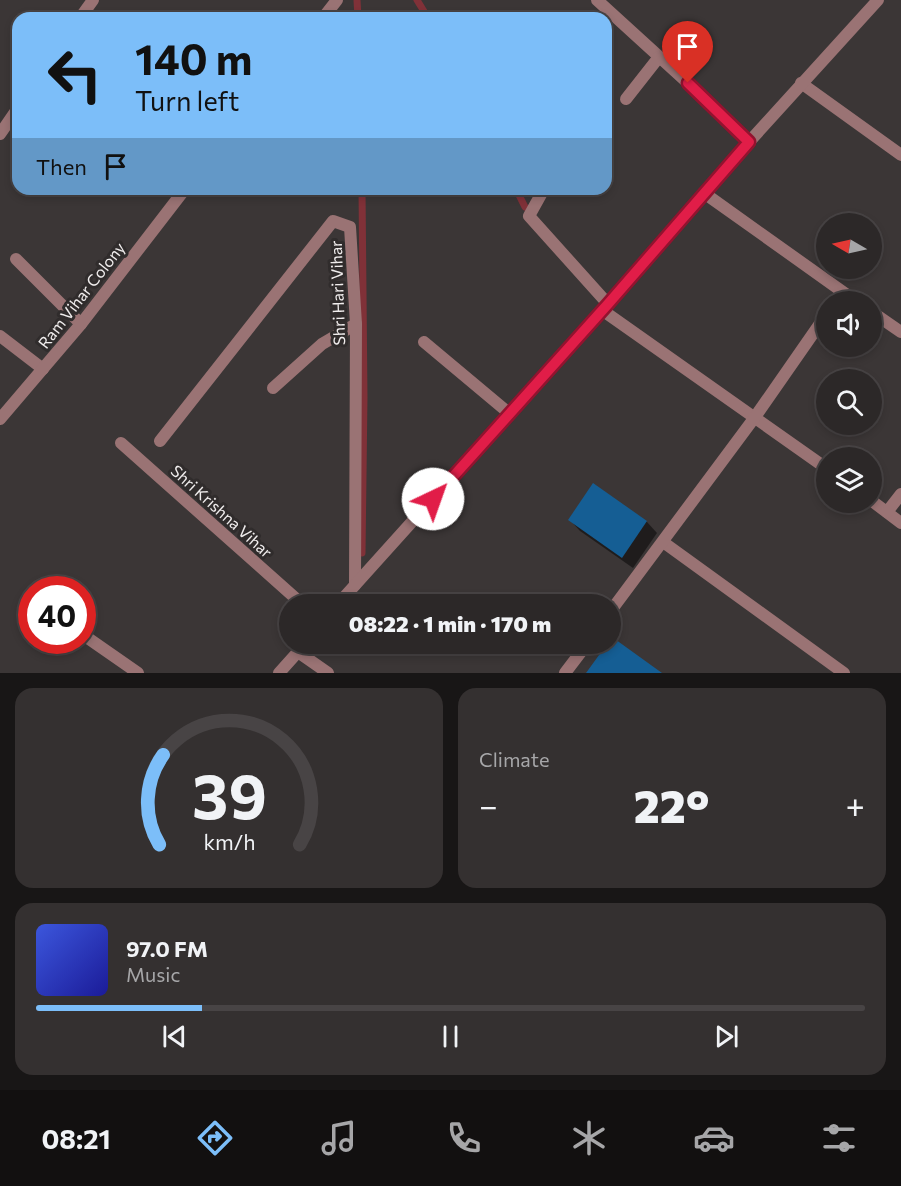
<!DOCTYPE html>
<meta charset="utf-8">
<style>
:root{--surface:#2c2828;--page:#343030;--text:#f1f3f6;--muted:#a6a6a8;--line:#484445;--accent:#7cbef9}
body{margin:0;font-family:Commissioner,sans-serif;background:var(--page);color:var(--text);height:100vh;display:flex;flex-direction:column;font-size:22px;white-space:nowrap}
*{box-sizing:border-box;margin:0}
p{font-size:20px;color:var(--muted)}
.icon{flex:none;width:33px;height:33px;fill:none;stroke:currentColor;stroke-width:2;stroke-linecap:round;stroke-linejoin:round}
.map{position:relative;height:673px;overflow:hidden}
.sheet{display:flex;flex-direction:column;gap:15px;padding:15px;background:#181616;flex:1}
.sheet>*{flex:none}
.guide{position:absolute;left:12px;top:12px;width:600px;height:183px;border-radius:18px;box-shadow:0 3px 9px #0003,0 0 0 2px var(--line);background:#7cbef9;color:#111;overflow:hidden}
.needle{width:39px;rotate:279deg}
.buttons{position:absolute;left:816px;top:213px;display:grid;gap:12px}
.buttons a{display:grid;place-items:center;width:66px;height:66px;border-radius:50%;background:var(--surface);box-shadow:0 3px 9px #0003,0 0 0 2px var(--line);font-size:30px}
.speed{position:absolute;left:18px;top:576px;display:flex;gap:12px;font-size:30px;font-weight:700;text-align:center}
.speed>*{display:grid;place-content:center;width:78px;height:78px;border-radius:50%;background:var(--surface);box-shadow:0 3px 9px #0003,0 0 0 2px var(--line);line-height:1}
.speed .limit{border:9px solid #d22;background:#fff;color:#111}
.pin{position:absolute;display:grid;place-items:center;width:51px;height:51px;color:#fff;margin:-62px -26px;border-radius:50% 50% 50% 0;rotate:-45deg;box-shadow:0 0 6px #0007}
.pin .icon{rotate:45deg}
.me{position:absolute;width:66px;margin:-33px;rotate:42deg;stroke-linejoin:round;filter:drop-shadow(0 0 4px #0008)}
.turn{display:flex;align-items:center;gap:21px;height:126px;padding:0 24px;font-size:27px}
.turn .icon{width:78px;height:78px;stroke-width:2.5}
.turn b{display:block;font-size:42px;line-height:51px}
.then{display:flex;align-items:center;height:57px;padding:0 24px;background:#0003;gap:12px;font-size:22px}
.big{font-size:45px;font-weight:800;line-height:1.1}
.sheet .tile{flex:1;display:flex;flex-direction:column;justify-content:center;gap:9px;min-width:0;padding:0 21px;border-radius:18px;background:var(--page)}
.sheet .dial{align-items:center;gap:0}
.dial svg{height:156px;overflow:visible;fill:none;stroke:var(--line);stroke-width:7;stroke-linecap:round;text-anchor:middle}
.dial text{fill:var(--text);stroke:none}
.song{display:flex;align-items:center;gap:18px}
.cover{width:72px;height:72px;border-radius:9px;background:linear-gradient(135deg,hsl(230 70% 55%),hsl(240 70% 35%))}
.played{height:6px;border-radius:3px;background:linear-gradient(90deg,var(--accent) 20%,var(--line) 20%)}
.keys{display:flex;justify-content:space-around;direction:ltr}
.heat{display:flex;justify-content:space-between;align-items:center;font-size:33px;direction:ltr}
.sheet .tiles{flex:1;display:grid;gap:15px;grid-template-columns:1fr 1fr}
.tile:last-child{grid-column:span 2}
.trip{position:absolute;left:279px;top:594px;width:342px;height:60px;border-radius:30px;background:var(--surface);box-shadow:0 3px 9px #0003,0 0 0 2px var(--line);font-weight:800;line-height:60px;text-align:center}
.tab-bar{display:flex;height:96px;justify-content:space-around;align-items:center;background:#121010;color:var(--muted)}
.tab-bar .icon{width:42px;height:42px}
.tab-bar .selected{color:var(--accent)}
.tab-bar b{font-size:27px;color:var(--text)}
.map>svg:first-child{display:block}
</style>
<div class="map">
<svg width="901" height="673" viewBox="0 0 901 673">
<rect width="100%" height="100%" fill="#3b3636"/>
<!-- shadow -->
<path fill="#0007" d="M 593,485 L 647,522 L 657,533 L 633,568 L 580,531 L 570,520 Z"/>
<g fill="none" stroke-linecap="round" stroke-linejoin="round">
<!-- stream -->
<g stroke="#803138" stroke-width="7">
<path d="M 357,0 L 358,18"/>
<path d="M 417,0 L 428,18"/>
<path d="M 516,189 L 525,207"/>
<path d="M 362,553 L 364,397 L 362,189"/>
</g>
</g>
<!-- building -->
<g fill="#155e94">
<path d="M 593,483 L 647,521 L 622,558 L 568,520 Z"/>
<path d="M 612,637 L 662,673 L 586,673 L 607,644 L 610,644 Z"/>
</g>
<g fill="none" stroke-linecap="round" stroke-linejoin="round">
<!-- minor -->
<g stroke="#9a7374" stroke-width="12">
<path d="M 597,0 L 688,83 L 749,142"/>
<path d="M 80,18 L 93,0"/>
<path d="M 323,18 L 337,0"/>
<path d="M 801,83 L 901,155"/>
<path d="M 626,99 L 659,57"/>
<path d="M 0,134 L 18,108"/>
<path d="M 544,189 L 529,216 L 608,304"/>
<path d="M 704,193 L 857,302"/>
<path d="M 16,259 L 81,324"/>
<path d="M 602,310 L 826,468"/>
<path d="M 872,312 L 901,332"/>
<path d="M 0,336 L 43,369"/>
<path d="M 424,342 L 510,414"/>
<path d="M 273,388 L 322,344 L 356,324"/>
<path d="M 0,419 L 81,324 L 185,189"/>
<path d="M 160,441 L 333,221 L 350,227 L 356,324 L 355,585"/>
<path d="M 121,443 L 302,604"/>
<path d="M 872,501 L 901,523"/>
<path d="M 887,512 L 901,494"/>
<path d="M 663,542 L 844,673"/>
<path d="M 610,612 L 755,417 L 826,315"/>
<path d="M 82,634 L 138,673"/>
<path d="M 298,652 L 328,673"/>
<path d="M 565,673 L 587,644"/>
</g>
<!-- tertiary -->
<g stroke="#9a7374" stroke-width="12">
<path d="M 338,604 L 608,304 L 749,142 L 878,0"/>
<path d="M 279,673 L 305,644"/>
</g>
</g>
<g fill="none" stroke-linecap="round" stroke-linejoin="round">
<!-- route casing -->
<g stroke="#92132f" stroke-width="15">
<path id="route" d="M 433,499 L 608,304 L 749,142 L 688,83"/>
</g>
<!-- route -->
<use href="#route" stroke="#e11d48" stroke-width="10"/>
</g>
<g text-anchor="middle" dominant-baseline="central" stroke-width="6" stroke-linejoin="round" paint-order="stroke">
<!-- street labels -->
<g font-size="16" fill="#f0eded" stroke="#302c2c">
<text transform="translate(337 293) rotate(-92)">Shri Hari Vihar</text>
<text transform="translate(81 295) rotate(-52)">Ram Vihar Colony</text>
<text transform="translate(222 511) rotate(42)">Shri Krishna Vihar</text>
</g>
</g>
</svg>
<div class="buttons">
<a><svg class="needle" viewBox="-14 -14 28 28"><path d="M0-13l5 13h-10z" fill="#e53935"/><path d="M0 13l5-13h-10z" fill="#a6a6a8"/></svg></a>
<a><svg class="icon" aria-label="sound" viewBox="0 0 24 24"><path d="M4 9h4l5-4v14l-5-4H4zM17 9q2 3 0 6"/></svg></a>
<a><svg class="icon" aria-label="search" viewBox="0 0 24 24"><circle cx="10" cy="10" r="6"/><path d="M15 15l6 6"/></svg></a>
<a><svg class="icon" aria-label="layers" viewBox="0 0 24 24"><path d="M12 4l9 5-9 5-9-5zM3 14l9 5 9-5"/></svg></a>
</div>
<div class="speed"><div class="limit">40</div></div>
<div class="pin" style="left:688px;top:83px;background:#d93025"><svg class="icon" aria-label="arrive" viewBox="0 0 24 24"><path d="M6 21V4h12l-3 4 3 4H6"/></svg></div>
<svg class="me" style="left:433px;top:499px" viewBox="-20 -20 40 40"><circle r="19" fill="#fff"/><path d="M0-13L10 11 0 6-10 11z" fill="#e11d48"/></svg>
<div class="trip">08:22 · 1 min · 170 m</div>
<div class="guide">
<div class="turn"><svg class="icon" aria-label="left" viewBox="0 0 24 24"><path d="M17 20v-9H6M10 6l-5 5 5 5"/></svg><div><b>140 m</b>Turn left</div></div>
<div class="then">Then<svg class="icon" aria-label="arrive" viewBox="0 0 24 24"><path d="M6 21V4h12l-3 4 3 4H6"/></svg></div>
</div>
</div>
<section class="sheet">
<div class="tiles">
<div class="tile dial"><svg viewBox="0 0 100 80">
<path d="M14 69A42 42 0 1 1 86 69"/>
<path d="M14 69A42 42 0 0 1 16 23" stroke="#7cbef9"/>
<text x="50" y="56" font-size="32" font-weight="700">39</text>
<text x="50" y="72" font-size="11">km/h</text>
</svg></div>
<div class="tile"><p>Climate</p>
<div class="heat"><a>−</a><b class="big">22°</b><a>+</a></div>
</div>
<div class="tile">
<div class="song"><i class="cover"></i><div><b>97.0 FM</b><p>Music</p></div></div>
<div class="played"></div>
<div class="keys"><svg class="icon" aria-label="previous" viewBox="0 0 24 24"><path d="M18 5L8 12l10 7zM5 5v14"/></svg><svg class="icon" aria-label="pause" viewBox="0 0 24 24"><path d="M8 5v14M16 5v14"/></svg><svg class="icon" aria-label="next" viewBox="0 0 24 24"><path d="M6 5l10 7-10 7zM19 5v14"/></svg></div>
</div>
</div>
</section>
<nav class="tab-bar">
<b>08:21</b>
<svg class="icon selected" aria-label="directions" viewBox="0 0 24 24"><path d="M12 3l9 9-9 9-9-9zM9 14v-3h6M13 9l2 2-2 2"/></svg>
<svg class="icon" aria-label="music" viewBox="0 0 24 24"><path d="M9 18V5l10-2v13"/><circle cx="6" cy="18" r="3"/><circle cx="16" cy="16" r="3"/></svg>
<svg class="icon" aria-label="phone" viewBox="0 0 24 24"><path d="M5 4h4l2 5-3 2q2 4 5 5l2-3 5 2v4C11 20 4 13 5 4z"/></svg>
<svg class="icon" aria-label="climate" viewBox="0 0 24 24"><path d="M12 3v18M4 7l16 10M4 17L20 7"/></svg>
<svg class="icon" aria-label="car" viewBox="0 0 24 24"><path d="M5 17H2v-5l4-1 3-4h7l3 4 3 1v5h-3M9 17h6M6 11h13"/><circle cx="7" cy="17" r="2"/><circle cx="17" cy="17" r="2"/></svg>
<svg class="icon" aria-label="filters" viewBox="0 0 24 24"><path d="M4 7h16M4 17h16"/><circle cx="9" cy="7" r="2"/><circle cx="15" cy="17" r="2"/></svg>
</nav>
